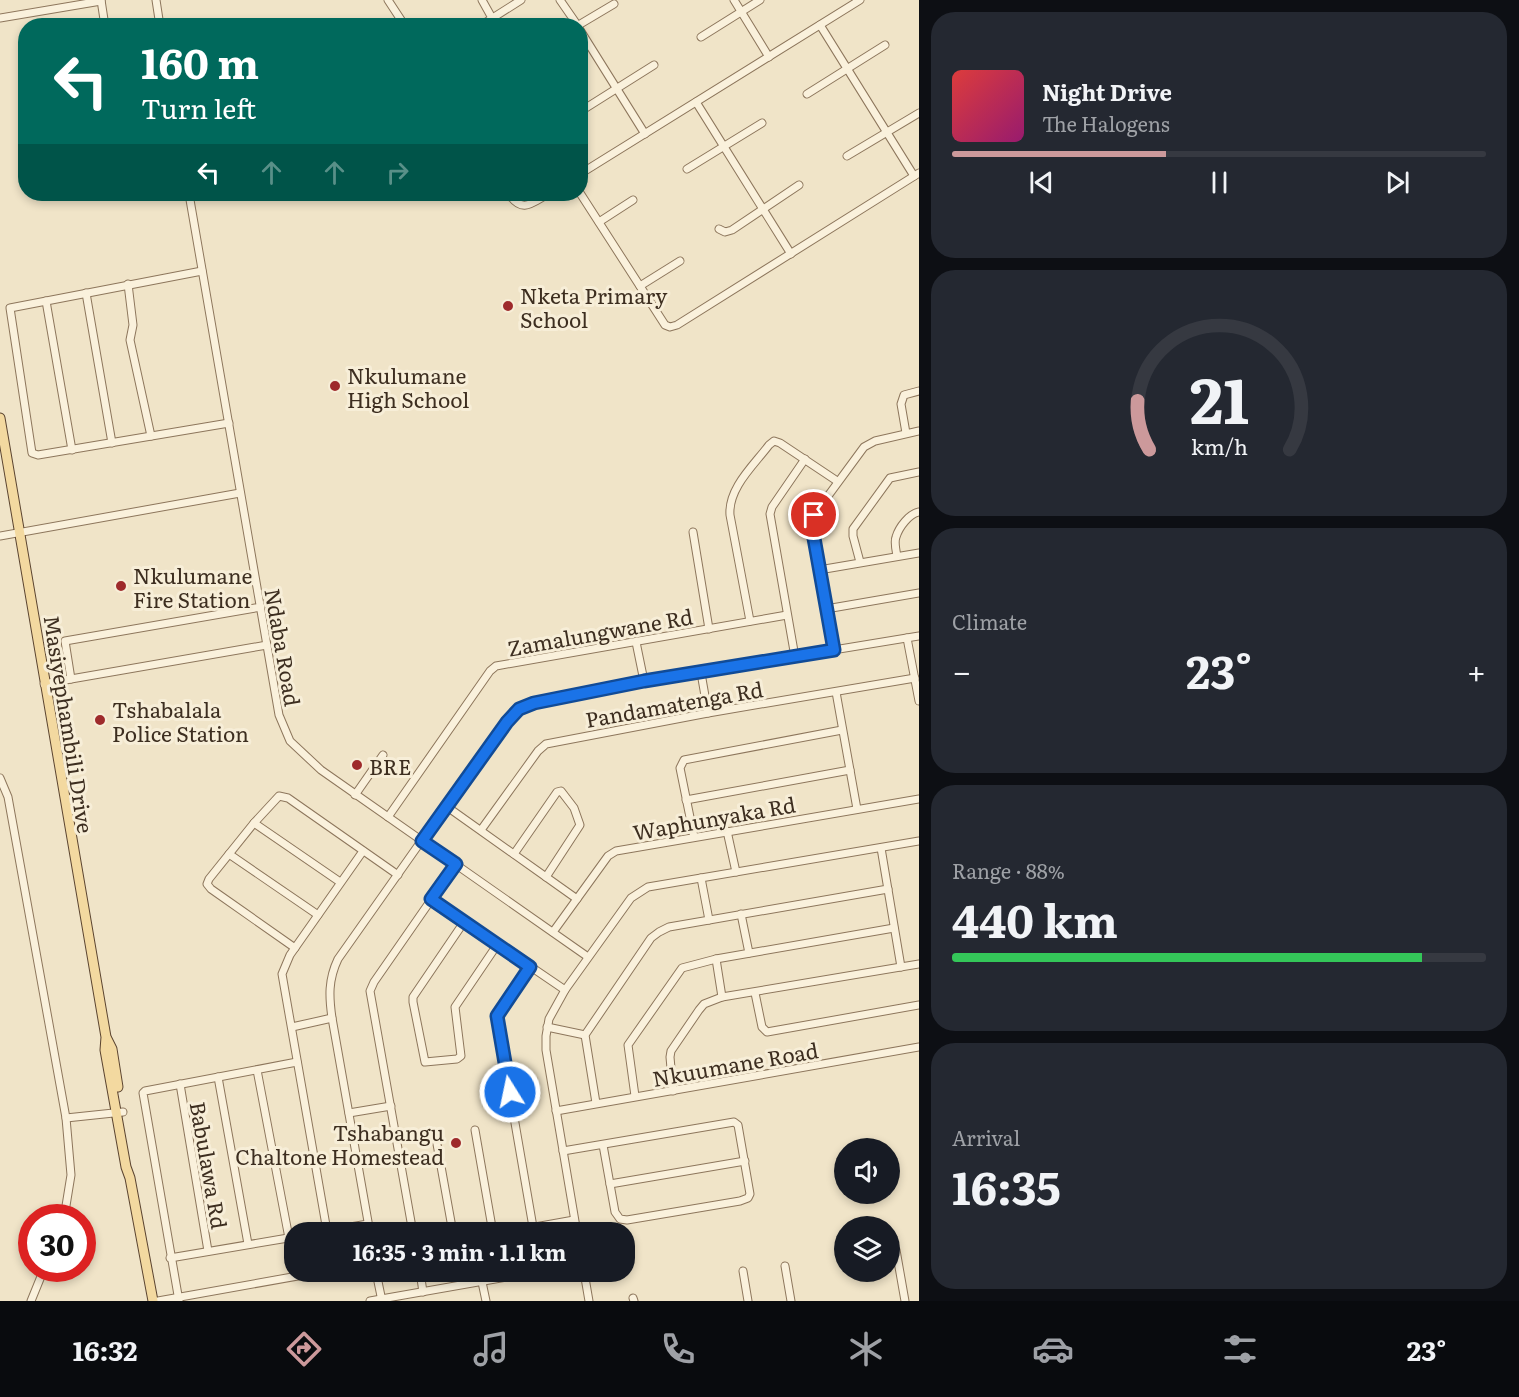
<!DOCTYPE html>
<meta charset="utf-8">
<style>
:root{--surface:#171b24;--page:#242831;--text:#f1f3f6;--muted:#9ea1a6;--line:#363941;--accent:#cc999b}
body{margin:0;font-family:Literata,serif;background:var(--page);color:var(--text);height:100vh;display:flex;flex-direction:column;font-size:22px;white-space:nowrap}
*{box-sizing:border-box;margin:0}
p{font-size:20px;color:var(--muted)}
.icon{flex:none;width:33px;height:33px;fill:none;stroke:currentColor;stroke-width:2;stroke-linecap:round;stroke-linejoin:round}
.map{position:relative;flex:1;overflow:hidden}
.details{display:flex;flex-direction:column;gap:12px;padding:12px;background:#0d0f14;width:600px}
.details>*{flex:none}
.guide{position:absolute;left:18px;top:18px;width:570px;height:183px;border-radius:24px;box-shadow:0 3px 9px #0003;background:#00695c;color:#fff;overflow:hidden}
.fabs{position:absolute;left:834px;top:1138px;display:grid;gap:12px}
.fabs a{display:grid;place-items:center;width:66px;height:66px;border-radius:50%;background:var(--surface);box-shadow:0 3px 9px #0003;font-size:30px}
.speed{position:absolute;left:18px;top:1204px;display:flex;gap:12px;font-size:30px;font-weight:700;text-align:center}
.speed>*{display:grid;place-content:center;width:78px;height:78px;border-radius:50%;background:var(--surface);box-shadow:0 3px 9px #0003;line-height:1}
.speed .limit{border:9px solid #d22;background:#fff;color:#111}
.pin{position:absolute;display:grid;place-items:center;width:51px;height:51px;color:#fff;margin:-26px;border:3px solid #fff;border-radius:50%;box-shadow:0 2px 6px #0007}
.me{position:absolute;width:66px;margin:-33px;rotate:350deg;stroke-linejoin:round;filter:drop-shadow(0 0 4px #0008)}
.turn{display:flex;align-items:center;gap:21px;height:126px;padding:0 24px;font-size:27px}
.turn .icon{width:78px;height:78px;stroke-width:2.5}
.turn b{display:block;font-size:42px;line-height:51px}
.lanes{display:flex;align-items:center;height:57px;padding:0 24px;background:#0003;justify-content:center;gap:30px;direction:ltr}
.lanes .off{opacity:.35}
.big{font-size:45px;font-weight:700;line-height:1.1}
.details .tile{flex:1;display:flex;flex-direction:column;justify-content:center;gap:9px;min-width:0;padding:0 21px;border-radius:24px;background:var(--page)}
.details .dial{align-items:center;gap:0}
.dial svg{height:156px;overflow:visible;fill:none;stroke:var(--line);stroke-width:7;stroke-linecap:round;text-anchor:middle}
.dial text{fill:var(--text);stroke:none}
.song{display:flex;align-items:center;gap:18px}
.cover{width:72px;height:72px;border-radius:9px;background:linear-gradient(135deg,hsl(0 70% 55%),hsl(320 70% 35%))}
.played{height:6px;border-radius:3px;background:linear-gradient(90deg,var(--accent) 40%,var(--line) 40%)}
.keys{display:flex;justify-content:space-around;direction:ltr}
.heat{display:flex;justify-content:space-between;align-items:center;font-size:33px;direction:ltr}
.charge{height:9px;border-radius:4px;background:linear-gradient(90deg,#34c759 88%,var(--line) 0)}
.trip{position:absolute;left:284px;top:1222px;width:351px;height:60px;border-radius:24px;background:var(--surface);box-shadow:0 3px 9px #0003;font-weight:700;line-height:60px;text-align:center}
.menu{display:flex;height:96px;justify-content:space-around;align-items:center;background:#090b0e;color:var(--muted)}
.menu .icon{width:42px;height:42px}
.menu .active{color:var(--accent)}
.menu b{font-size:27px;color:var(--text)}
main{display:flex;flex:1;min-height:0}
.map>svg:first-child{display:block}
</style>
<main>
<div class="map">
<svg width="919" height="1301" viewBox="0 0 919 1301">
<rect width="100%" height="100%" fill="#f0e4c8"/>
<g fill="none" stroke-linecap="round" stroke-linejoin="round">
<!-- minor casing -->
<g stroke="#8d765c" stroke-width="9">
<g id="minor">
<path d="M 101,0 L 105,26"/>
<path d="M 156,0 L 160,26"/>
<path d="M 388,0 L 405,26"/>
<path d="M 482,0 L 492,18"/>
<path d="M 560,0 L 578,26"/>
<path d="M 734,0 L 769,57"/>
<path d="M 0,18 L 101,1"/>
<path d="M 820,25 L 914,176"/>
<path d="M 480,26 L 521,0"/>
<path d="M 577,26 L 614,4"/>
<path d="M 580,30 L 645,134"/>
<path d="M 701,37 L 760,0"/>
<path d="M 807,94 L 885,45"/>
<path d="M 696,102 L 791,254"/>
<path d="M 581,111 L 654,65"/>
<path d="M 847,156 L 919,113"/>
<path d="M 687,169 L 762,123"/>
<path d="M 580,174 L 860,0"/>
<path d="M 580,193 L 665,325 L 670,327 L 677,325 L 919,173"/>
<path d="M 189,194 L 279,715 L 290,741 L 321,770 L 588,957"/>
<path d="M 509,194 C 522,214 532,203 548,194"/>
<path d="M 599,222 L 633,200"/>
<path d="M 719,229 L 725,232 L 732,230 L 799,185"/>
<path d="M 202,271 L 10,308 L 32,453 L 38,455 L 229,423"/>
<path d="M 128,284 L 133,325 L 130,340 L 151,436"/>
<path d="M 640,286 L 680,261"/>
<path d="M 86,293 L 112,443"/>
<path d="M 46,301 L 72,450"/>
<path d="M 906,433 L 901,404 L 904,395 L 919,391"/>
<path d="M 693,532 L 709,629"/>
<path d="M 0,536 L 240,493"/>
<path d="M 897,556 C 896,551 894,542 896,537 C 899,527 909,514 919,512"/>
<path d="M 860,562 L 853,536 L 853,529 L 890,478 L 919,472"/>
<path d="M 819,570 L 919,553"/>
<path d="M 261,607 L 65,641 L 71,679 L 267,645"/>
<path d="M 826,609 L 919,593"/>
<path d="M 750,621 L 730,515 C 728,488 754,465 769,445 L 774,441 L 780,443 L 837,481"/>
<path d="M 907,638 L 919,701"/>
<path d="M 636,642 L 644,681"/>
<path d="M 834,650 L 812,527 L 814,515 L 864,447 L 875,441 L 919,431"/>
<path d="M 795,657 L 770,514 L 772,507 L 805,459"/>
<path d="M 701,673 L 708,713"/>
<path d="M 44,684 L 71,679"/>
<path d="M 836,692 L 857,809"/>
<path d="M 0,778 L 8,797 L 66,1118 L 71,1175 L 64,1218"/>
<path d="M 355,795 L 383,755"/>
<path d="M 686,800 L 850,770"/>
<path d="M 446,806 L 577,899"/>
<path d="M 388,817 L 490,671 L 496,666 L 787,615"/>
<path d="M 254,823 L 340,882"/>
<path d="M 481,830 L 538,751 L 546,744 L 708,713 L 915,678"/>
<path d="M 727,831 L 736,872"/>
<path d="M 694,837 L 680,768 L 684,760 L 842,730"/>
<path d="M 881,848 L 901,967"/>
<path d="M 229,854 L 318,915"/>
<path d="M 514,854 L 557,792 L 561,791 L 574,808 L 580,825 L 546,877"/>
<path d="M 701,878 L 709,920"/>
<path d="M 431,899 L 565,990"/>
<path d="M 741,914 L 749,953"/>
<path d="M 464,922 L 413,997 L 413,1002 L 425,1062 L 457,1059 L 461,1056 L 455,1007 L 497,945"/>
<path d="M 553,932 L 608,856 L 616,851 L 919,799"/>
<path d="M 295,948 L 211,889 L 207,884 L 209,879 L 254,823 L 279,796 L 288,798 L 398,875"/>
<path d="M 716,959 L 722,997"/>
<path d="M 530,967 L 500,1010 L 497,1019 L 533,1227"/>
<path d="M 755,993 L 762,1027 L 767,1032 L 919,1005"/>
<path d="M 292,1027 L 332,1018"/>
<path d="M 547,1027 L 585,1035"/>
<path d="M 257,1070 L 289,1238"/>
<path d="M 218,1077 L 248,1244"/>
<path d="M 180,1084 L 208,1251"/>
<path d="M 673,1091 L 670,1057 L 671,1051 L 699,1010 L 704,1004 L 722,997 L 919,964"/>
<path d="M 635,1096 L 628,1045 L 682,968 L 716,959 L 894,928"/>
<path d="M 596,1103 L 585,1035 L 651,938 L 659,932 L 669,927 L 888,889"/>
<path d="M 556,1111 L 919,1047"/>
<path d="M 349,1113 L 391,1106"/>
<path d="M 66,1118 L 123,1112"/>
<path d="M 475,1130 L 493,1233"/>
<path d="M 435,1133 L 453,1233"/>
<path d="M 563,1151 L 734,1122 L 738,1125 L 750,1194 L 748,1198 L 740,1201 L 627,1220 L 620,1219 L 615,1212 L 603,1145"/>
<path d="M 610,1184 L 745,1161"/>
<path d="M 327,1231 L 282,974 L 290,955 L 363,851"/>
<path d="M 315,1233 L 368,1224"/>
<path d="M 370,1233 L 332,1018 C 329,997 328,980 338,959 L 446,806 L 514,714 L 526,705 L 534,703 L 644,681 L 919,636"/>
<path d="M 413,1233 L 370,991 L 374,982 L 456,864"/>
<path d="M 501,1233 L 574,1220"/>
<path d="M 577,1233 L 546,1050 L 546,1036 L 549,1019 L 565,990 L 631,898 L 648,887 L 919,841"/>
<path d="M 896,1250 L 905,1301"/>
<path d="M 170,1258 L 294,1237"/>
<path d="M 785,1266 L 791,1301"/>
<path d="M 743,1271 L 748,1301"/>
<path d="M 376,1272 L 382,1301"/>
<path d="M 420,1272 L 423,1292"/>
<path d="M 584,1272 L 589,1301"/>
<path d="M 482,1282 L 486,1301"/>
<path d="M 633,1298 L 634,1301"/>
<path d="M 31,1301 L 44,1269"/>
<path d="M 158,1301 L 320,1272"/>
<path d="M 179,1301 L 143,1093 L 145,1091 L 297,1062"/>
<path d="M 370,1301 L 535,1272"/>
</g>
</g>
<!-- major casing -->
<g stroke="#5b4430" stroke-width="11">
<g id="major">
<path d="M 0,418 L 106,1037 L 105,1050 L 126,1167 L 130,1178 L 153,1301"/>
<path d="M 107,1039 L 112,1049 L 118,1087"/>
</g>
</g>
<!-- minor -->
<use href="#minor" stroke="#faf1dc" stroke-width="7"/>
<!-- major -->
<use href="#major" stroke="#f3d9a0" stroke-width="9"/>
</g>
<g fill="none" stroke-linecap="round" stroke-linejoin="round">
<!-- route casing -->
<g stroke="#114b97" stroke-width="15">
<path id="route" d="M 510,1092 L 497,1016 L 530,967 L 431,899 L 456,864 L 422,841 L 507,722 L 519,709 L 534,703 L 644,681 L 834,650 L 812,527 L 814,515"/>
</g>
<!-- route -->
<use href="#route" stroke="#1a73e8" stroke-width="10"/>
</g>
<!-- markers -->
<g fill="#9e2a2b" stroke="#f7eed8" stroke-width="2">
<circle cx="508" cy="306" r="6"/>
<circle cx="335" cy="386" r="6"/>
<circle cx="121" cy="586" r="6"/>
<circle cx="100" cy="720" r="6"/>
<circle cx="357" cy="765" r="6"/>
<circle cx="456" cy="1143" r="6"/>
</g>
<g text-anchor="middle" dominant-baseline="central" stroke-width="6" stroke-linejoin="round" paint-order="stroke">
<!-- poi labels -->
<g font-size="21" fill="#3d2e20" stroke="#f7eed8" text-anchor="start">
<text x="520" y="294">Nketa Primary<tspan x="520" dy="24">School</tspan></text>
<text x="347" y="374">Nkulumane<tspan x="347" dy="24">High School</tspan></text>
<text x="133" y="574">Nkulumane<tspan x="133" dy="24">Fire Station</tspan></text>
<text x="112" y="708">Tshabalala<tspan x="112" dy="24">Police Station</tspan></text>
<text x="369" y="765">BRE</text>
<text x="444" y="1131" text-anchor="end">Tshabangu<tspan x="444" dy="24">Chaltone Homestead</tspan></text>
</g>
<!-- street labels -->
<g font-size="21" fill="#3d2e20" stroke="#f7eed8">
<text transform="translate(600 631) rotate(-10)">Zamalungwane Rd</text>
<text transform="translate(284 647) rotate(80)">Ndaba Road</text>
<text transform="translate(674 703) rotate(-10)">Pandamatenga Rd</text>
<text transform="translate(70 724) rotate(81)">Masiyephambili Drive</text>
<text transform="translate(714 817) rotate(-10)">Waphunyaka Rd</text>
<text transform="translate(735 1063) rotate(-10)">Nkuumane Road</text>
<text transform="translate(210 1165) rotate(80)">Babulawa Rd</text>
</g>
</g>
</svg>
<div class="fabs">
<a><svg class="icon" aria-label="sound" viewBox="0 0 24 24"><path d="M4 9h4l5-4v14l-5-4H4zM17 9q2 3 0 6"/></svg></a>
<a><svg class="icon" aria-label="layers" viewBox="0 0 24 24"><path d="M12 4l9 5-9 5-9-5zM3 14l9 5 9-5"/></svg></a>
</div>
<div class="speed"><div class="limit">30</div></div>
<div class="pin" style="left:814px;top:515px;background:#d93025"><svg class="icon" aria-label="arrive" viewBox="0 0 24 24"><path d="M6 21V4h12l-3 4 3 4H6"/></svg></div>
<svg class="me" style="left:510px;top:1092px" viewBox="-20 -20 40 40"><circle r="17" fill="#1a73e8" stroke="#fff" stroke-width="3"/><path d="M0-11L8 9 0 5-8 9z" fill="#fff"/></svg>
<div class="trip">16:35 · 3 min · 1.1 km</div>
<div class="guide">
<div class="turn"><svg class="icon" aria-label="left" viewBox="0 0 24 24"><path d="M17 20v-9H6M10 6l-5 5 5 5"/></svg><div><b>160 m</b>Turn left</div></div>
<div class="lanes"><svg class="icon" aria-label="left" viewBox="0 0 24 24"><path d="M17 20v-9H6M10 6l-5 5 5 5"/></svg><svg class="icon off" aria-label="ahead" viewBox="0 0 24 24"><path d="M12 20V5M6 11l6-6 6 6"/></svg><svg class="icon off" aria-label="ahead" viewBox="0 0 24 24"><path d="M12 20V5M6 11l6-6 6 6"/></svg><svg class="icon off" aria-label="right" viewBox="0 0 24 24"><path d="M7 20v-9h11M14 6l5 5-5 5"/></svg></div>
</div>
</div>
<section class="details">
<div class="tile">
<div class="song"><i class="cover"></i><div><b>Night Drive</b><p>The Halogens</p></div></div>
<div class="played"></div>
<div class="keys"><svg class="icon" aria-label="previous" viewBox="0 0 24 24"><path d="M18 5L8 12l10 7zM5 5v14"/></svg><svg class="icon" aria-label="pause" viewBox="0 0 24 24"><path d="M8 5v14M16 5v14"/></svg><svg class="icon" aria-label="next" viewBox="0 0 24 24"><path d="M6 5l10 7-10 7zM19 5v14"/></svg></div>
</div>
<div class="tile dial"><svg viewBox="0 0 100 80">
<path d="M14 69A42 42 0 1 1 86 69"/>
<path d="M14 69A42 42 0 0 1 8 44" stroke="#cc999b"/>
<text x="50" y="56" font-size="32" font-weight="700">21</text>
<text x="50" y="72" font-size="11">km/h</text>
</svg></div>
<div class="tile"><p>Climate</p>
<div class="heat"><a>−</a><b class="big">23°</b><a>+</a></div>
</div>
<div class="tile"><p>Range · 88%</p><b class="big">440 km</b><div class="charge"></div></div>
<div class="tile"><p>Arrival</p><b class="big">16:35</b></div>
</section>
</main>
<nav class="menu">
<b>16:32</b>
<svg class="icon active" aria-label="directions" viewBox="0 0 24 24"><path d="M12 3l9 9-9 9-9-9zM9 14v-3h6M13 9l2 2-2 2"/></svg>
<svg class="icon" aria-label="music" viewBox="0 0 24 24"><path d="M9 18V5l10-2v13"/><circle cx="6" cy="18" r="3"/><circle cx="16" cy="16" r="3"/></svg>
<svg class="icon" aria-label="phone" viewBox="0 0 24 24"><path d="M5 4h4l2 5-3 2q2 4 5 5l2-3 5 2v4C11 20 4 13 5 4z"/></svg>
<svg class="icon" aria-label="climate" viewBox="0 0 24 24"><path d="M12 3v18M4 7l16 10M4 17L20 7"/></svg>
<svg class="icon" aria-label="car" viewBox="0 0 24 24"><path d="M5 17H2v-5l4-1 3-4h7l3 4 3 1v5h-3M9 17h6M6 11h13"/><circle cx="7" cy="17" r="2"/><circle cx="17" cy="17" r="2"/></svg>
<svg class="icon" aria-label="filters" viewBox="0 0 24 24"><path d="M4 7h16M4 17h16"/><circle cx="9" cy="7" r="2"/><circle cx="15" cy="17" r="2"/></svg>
<b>23°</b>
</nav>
